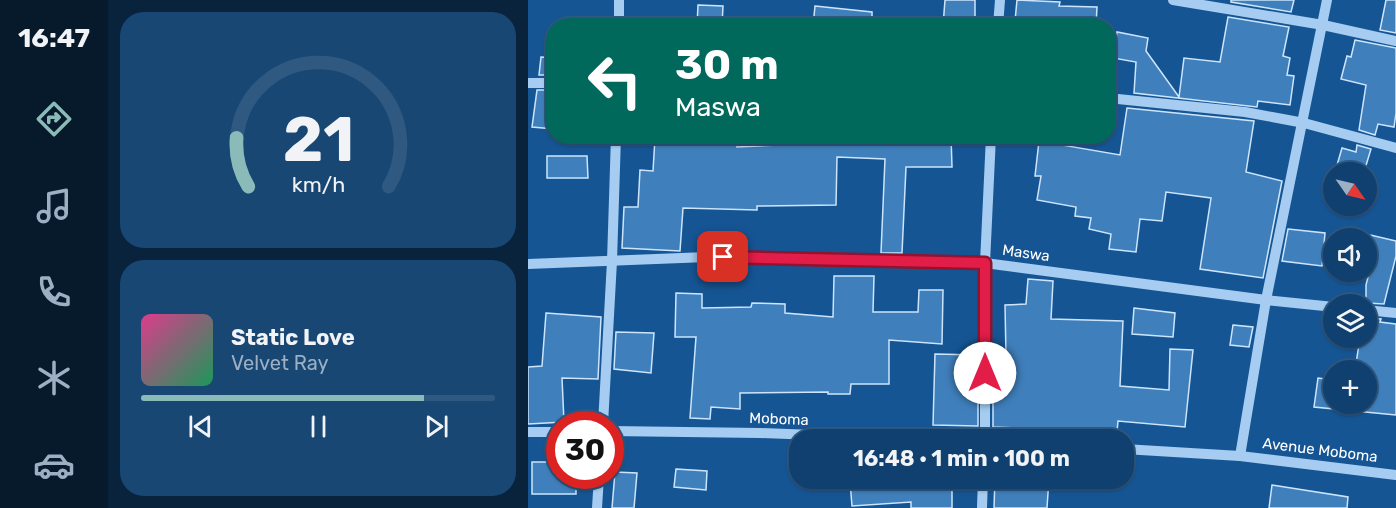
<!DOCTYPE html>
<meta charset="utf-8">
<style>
:root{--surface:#10406f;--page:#194774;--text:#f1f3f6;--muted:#9cafc3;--line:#305982;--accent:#8bbbb9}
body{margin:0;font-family:Rubik,sans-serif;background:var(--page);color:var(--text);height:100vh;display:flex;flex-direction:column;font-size:22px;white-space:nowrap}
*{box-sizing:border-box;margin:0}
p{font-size:20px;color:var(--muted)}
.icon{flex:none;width:33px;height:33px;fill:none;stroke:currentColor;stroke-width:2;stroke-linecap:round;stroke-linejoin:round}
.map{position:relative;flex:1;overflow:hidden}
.details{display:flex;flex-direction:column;gap:12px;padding:12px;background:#09233d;width:420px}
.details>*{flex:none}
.top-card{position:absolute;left:18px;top:18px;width:570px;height:126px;border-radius:24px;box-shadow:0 2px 4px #0004,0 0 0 2px var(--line);background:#00695c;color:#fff;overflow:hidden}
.needle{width:39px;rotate:124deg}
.tools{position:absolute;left:795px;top:162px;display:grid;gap:12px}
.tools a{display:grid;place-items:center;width:54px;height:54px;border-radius:50%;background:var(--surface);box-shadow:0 2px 4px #0004,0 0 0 2px var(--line);font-size:30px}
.speed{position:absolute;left:18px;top:411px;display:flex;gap:12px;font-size:30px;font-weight:700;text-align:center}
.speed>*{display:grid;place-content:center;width:78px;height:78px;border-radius:50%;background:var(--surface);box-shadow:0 2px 4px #0004,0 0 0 2px var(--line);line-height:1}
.speed .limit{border:9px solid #d22;background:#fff;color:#111}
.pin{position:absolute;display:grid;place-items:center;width:51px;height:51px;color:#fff;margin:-26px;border-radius:12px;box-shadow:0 3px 9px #0006}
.me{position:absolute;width:66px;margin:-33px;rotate:0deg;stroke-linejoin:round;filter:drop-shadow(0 0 4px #0008)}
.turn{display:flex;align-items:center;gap:21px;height:126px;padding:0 30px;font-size:27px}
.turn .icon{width:78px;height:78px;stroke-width:2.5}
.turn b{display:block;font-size:42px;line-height:51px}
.details .tile{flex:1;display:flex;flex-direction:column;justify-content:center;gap:9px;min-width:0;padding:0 21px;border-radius:24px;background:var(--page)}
.details .dial{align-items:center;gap:0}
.dial svg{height:156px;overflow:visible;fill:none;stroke:var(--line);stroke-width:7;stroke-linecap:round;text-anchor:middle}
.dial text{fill:var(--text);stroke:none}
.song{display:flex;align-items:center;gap:18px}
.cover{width:72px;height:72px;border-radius:9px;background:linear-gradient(135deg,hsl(330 70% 55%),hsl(150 70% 35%))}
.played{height:6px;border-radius:3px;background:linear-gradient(90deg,var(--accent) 80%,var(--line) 80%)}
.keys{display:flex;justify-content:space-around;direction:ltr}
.trip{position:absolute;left:261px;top:429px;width:345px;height:60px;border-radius:24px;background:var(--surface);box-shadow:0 2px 4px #0004,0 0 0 2px var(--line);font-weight:700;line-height:60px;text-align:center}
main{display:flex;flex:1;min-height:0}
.menu{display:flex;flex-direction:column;width:108px;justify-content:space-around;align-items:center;background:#061a2c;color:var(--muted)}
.menu .icon{width:42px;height:42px}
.menu .current{color:var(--accent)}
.menu b{font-size:27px;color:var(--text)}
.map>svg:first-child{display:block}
</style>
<main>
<nav class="menu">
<b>16:47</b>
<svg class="icon current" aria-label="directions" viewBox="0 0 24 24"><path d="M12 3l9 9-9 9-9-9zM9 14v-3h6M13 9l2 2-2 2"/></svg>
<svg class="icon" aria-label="music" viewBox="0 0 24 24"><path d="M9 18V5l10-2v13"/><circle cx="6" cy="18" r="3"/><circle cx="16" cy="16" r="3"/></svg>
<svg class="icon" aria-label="phone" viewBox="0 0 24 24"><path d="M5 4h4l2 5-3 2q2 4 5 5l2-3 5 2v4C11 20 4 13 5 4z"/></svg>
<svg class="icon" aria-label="climate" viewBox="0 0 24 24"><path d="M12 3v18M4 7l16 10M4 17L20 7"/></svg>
<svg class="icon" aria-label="car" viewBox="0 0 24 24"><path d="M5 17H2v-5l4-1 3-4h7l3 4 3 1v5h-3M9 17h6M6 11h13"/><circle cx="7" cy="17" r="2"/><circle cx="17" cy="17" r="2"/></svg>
</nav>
<section class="details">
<div class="tile dial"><svg viewBox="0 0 100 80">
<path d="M14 69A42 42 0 1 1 86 69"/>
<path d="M14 69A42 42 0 0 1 8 44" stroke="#8bbbb9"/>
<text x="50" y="56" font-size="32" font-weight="700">21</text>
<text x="50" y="72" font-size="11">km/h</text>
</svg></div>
<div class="tile">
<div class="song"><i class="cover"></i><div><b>Static Love</b><p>Velvet Ray</p></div></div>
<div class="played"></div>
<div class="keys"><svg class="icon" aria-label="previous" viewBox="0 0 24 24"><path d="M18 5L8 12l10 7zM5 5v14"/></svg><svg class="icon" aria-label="pause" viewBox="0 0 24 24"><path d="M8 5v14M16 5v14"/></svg><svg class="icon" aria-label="next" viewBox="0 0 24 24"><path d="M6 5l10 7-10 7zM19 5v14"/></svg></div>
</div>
</section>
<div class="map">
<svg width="868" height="508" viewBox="0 0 868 508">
<rect width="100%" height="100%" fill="#165594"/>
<!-- building -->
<g fill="#3f7fbb" stroke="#cde5fc" stroke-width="1.5">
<path d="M 417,0 L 447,0 L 447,26 L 415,26 Z"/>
<path d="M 489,0 L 532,2 L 531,6 L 569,7 L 568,26 L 530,26 L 487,21 Z"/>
<path d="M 703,0 L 766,0 L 763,12 L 703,2 Z"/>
<path d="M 858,0 L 868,0 L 868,33 L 852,30 Z"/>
<path d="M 170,5 L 195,6 L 194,26 L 169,26 Z"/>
<path d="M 287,6 L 344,12 L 344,26 L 285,26 Z"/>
<path d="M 700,17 L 761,27 L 755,56 L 762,58 L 759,75 L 766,76 L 762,105 L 730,101 L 729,107 L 606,93 L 608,62 L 585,58 L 589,32 L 620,38 L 618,51 L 651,97 L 656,58 L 692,62 Z"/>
<path d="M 827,40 L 868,48 L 868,113 L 866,127 L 850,124 L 847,135 L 831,130 L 838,85 L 813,79 L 819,56 L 823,57 Z"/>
<path d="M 13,57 L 26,58 L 26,75 L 11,75 Z"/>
<path d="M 9,90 L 26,90 L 26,129 L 4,127 Z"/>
<path d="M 599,108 L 726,121 L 718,172 L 754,181 L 735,278 L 672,269 L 683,198 L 638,192 L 634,221 L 612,219 L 608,252 L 581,249 L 583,234 L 561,229 L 563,218 L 547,216 L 548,207 L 509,200 L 513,176 L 507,176 L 511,141 L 592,155 Z"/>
<path d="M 179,136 L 209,136 L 209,147 L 272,144 L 272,138 L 423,136 L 424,167 L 378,167 L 374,253 L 353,253 L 357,159 L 309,157 L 308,205 L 229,206 L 229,210 L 155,208 L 152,251 L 94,248 L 96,207 L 110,207 L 112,170 L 125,171 L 127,138 L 179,139 Z"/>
<path d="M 829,145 L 843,149 L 836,172 L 807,172 L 814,148 L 828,152 Z"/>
<path d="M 19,156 L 59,156 L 60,178 L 19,178 Z"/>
<path d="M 760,229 L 797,233 L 794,266 L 754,261 Z"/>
<path d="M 838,234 L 868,241 L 868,256 L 856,304 L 838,303 L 838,285 L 842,269 L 838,268 Z"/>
<path d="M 306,276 L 346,276 L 345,312 L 390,312 L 391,290 L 415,290 L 414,344 L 361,340 L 361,384 L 323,384 L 322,394 L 300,394 L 300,392 L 212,393 L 212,409 L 183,407 L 182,419 L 162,418 L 168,337 L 147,337 L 148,293 L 174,294 L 174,308 L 223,307 L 224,303 L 257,304 L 257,313 L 305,317 Z"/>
<path d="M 500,279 L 525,281 L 523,319 L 595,321 L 592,386 L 641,390 L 642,349 L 665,350 L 657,427 L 590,421 L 589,432 L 465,427 L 465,356 L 478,356 L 477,305 L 498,304 Z"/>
<path d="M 606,308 L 647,313 L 645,337 L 604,334 Z"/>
<path d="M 18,313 L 73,317 L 70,379 L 34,378 L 36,422 L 0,424 L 0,367 L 14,366 Z"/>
<path d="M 838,318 L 853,319 L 852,322 L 868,324 L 868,415 L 786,407 L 790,378 L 806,380 L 806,404 L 838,404 L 838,370 L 827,370 L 832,338 L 838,338 Z"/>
<path d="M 705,325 L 725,327 L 721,347 L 702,345 Z"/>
<path d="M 88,332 L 126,333 L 123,373 L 86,369 Z"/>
<path d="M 407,354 L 450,355 L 450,426 L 405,425 Z"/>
<path d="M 4,462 L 32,462 L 32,476 L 48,476 L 48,494 L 4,494 Z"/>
<path d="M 148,469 L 179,471 L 178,490 L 146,487 Z"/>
<path d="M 87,472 L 109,473 L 106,508 L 84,508 Z"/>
<path d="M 467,478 L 521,478 L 519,508 L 466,508 Z"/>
<path d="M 351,480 L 351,484 L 424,482 L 424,508 L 383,508 L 383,502 L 324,506 L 322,482 Z"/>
<path d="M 744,485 L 820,497 L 819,508 L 741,508 Z"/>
</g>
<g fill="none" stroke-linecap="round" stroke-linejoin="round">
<!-- minor -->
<g stroke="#a6cdf1" stroke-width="10">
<path d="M 645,0 L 795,25 L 868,41"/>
<path d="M 91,26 L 91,0"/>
<path d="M 470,26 L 472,0"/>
<path d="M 0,83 L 26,83"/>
<path d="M 580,98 L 717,112 L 776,123 L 868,148"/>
<path d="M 0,264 L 179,257 L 457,263 L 738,300 L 806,307"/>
<path d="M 838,310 L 868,313"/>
<path d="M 75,424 L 84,261 L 88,136"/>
<path d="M 82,431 L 232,433 L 418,440"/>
<path d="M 0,432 L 32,432"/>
<path d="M 457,440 L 457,263 L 463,136"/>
<path d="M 596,449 L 712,456 L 868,475"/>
<path d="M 712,456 L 738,300 L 799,0"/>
<path d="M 69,508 L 71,476"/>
<path d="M 454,508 L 455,478"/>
</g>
</g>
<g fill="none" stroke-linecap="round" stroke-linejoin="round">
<!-- route casing -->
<g stroke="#92132f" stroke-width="15">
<path id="route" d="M 195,257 L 457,263 L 457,373"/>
</g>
<!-- route -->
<use href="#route" stroke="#e11d48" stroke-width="10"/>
</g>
<g text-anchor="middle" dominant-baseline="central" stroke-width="6" stroke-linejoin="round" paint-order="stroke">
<!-- street labels -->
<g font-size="15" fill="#fff" stroke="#165594">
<text transform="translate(498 253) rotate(8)">Maswa</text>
<text transform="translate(251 419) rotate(2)">Moboma</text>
<text transform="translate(792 450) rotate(7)">Avenue Moboma</text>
</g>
</g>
</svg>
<div class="tools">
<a><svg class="needle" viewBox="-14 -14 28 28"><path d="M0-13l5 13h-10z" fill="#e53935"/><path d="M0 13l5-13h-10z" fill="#9cafc3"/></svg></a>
<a><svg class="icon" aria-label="sound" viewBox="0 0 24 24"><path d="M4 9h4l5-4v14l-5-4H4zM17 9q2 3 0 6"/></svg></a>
<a><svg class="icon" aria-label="layers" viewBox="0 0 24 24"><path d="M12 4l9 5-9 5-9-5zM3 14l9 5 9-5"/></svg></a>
<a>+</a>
</div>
<div class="speed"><div class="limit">30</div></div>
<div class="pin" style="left:195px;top:257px;background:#d93025"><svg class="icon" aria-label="arrive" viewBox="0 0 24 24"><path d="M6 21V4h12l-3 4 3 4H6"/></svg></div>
<svg class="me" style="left:457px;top:373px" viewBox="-20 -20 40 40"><circle r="19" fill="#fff"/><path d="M0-13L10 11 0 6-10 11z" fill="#e11d48"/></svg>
<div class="trip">16:48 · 1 min · 100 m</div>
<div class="top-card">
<div class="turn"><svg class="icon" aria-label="left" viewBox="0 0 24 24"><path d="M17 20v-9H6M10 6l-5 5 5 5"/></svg><div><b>30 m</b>Maswa</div></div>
</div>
</div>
</main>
